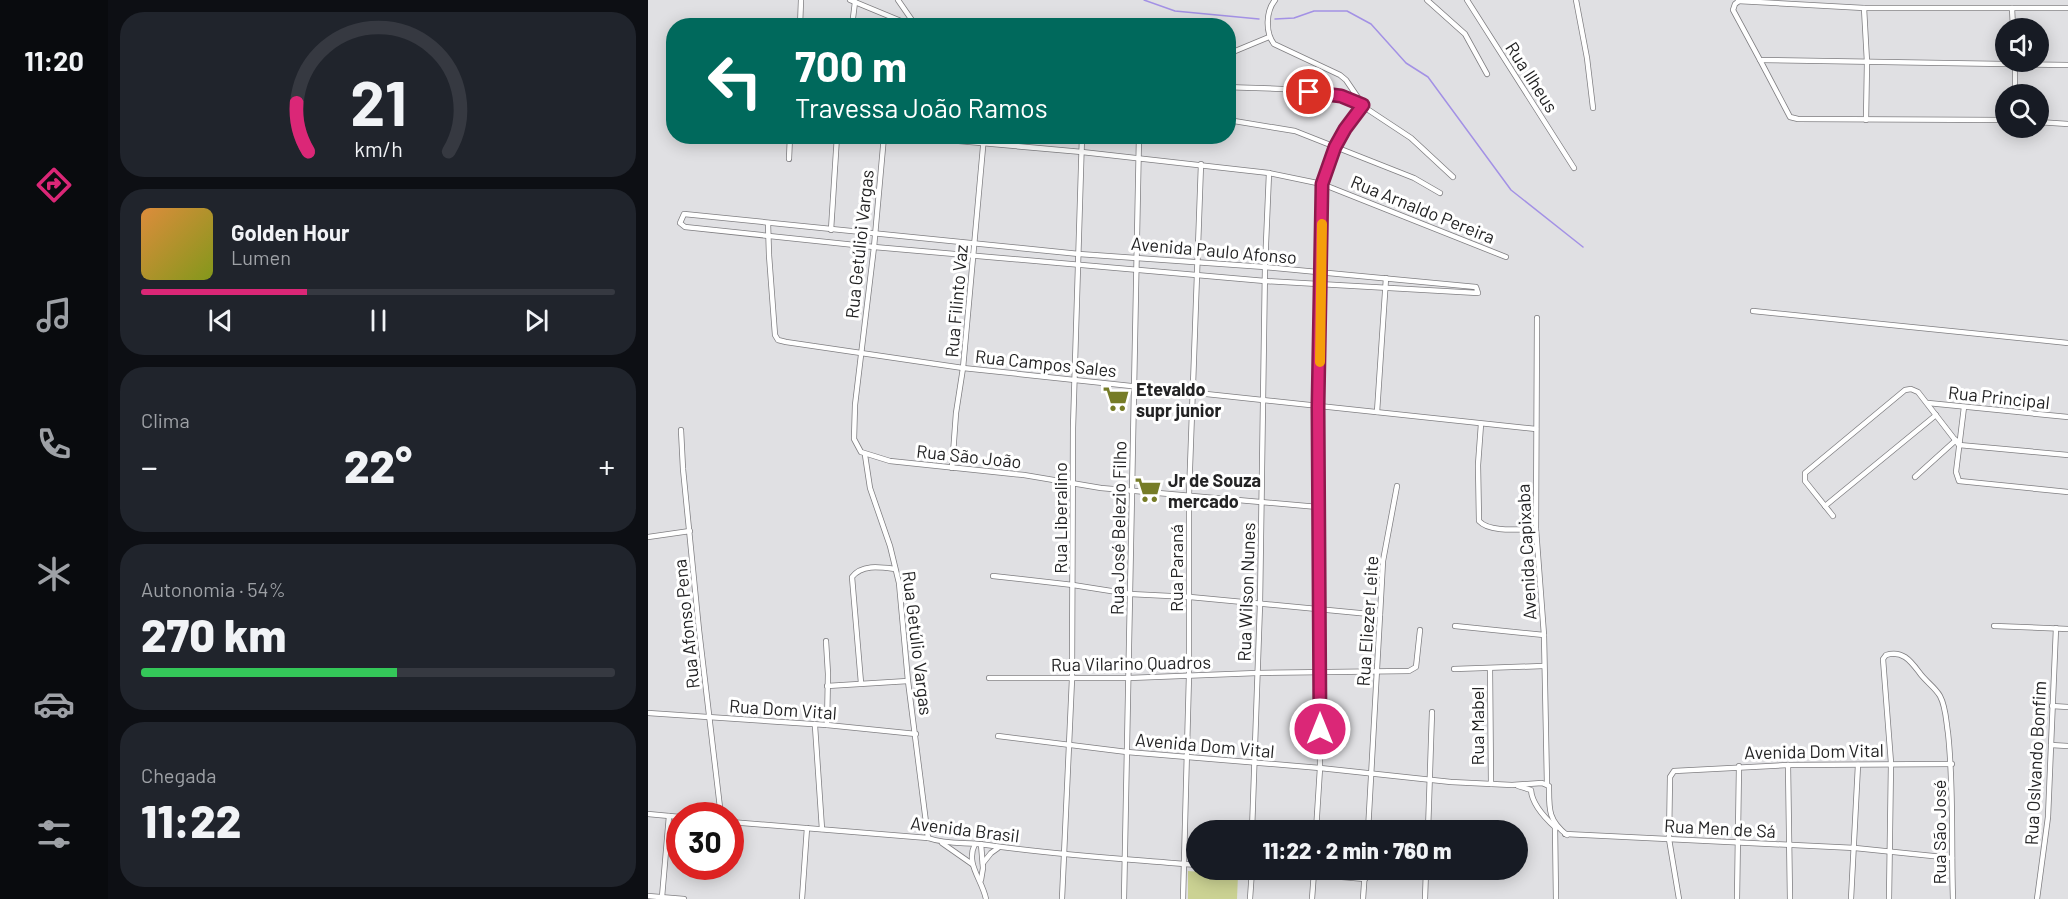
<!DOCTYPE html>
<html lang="pt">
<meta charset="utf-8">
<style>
:root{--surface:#171b24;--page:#20242c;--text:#f1f3f6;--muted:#9ea1a6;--line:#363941;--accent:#db2777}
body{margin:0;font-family:Barlow,sans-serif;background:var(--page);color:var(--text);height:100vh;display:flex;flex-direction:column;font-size:22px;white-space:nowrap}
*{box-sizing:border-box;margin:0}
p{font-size:20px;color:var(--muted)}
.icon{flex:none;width:33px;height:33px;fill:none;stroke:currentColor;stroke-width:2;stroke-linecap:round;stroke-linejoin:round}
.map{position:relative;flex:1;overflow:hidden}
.drawer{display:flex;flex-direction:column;gap:12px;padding:12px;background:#0d0f14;width:540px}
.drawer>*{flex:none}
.guide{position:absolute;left:18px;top:18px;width:570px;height:126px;border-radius:24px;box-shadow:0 3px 15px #0003;background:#00695c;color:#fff;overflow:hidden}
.controls{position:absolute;left:1347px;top:18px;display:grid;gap:12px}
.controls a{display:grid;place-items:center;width:54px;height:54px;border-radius:50%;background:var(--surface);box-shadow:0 3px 15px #0003;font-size:30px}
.speed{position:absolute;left:18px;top:802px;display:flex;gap:12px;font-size:30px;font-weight:700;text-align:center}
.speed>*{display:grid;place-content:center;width:78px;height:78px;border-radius:50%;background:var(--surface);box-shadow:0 3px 15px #0003;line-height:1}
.speed .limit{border:9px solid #d22;background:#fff;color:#111}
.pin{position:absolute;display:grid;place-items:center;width:51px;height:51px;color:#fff;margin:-26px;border:3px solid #fff;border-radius:50%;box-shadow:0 2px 6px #0007}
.me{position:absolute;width:66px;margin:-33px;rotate:0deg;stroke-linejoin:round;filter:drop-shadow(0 0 4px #0008)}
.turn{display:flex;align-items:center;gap:21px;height:126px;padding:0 30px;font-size:27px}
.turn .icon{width:78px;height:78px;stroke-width:2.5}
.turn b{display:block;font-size:42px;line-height:51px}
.big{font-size:45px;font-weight:800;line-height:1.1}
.drawer .card{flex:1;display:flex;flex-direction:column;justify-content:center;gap:9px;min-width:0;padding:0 21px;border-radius:24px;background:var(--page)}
.drawer .dial{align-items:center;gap:0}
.dial svg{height:156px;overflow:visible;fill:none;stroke:var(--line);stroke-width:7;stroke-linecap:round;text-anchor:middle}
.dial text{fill:var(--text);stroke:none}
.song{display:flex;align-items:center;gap:18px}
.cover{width:72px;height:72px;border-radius:9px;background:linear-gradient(135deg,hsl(30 70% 55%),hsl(70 70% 35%))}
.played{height:6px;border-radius:3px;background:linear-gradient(90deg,var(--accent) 35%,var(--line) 35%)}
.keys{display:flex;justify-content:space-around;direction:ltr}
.heat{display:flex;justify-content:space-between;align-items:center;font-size:33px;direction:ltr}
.charge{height:9px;border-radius:4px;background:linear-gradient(90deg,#34c759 54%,var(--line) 0)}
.trip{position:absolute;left:538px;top:820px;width:342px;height:60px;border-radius:30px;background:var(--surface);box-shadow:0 3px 15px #0003;font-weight:800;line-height:60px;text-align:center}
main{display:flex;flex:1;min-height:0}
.dock{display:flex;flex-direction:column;width:108px;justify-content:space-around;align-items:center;background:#090b0e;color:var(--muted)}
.dock .icon{width:42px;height:42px}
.dock .active{color:var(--accent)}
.dock b{font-size:27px;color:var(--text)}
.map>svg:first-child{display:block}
</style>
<main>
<nav class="dock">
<b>11:20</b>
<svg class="icon active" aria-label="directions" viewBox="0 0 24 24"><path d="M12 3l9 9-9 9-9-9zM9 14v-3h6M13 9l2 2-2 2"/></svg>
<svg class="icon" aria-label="music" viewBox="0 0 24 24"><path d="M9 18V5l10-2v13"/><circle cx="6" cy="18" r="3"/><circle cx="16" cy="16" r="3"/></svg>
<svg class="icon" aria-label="phone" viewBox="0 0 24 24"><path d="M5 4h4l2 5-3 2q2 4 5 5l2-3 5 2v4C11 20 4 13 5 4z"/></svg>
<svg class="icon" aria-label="climate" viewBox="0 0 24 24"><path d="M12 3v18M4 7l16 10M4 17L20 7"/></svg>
<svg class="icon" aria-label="car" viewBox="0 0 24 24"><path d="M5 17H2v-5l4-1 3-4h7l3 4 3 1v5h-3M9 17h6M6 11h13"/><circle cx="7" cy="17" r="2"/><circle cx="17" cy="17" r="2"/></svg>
<svg class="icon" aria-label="filters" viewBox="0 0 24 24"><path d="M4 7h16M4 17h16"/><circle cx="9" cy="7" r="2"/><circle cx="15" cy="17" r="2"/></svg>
</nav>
<section class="drawer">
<div class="card dial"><svg viewBox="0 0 100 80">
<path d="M14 69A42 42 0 1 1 86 69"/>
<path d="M14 69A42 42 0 0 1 8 44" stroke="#db2777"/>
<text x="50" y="56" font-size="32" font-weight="700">21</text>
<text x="50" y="72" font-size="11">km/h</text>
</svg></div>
<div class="card">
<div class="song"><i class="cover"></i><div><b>Golden Hour</b><p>Lumen</p></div></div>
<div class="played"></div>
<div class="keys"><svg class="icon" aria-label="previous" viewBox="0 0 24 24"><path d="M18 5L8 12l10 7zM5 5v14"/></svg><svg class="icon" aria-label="pause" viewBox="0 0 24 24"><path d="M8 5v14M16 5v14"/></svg><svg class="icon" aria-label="next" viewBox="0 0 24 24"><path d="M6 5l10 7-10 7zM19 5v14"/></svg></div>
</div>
<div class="card"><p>Clima</p>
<div class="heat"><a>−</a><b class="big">22°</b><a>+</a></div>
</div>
<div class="card"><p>Autonomia · 54%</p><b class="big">270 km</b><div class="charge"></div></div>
<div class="card"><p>Chegada</p><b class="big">11:22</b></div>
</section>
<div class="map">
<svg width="1420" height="899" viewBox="0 0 1420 899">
<rect width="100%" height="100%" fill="#e0e0e3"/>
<!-- green -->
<path fill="#cbd293" d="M 540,871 L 590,875 L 589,899 L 540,899 Z"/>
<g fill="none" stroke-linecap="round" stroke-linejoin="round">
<!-- stream -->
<g stroke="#a391e5" stroke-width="1.5">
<path d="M 496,0 L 527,11 L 611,19"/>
<path d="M 627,19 L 646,18 L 666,11 L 699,11 L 723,24 L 758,63 L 780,77 L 863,190 L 935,247"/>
</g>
<!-- minor casing -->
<g stroke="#7f7e81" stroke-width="6">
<g id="minor">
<path d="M 202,0 L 265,26"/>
<path d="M 250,0 L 268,26"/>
<path d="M 627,0 C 618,11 617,32 626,44 L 692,75 L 698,80 L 715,105 L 697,129 L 687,147 L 674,184 L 670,407 L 672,768 L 668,831"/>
<path d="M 779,0 L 817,34 L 839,74"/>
<path d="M 819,0 L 926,168"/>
<path d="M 928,0 L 939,58 L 945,108"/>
<path d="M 1090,1 L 1216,8 L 1420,8"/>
<path d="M 1091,1 L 1087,4 L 1085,10 L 1112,60 L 1420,65"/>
<path d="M 1216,8 L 1219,62 L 1218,120"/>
<path d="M 1364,8 L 1365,28"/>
<path d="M 152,26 L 153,0"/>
<path d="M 204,26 L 207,2"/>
<path d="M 580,54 L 621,37"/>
<path d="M 1112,60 L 1142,117 L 1150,119 L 1358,120"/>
<path d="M 580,87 C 617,89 670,87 704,99 L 763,138 L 805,177"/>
<path d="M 1367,94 L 1367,62"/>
<path d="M 580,120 L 647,131 L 766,178 L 792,193"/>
<path d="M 1390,122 L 1420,124"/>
<path d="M 236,136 L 226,247 L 207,405 L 206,439 L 213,452 L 242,461 L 376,475 L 453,488 L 670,507"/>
<path d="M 254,136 L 434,152 L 621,173 L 674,184 L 858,257"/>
<path d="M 141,159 L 142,136"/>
<path d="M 36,214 L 431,254 L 617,267 L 828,287 L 830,293 L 617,281 L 226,247 L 37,227 L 32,223 Z"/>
<path d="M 120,223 L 121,255 L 127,335 L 130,340 L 138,342 L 315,368 L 888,429"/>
<path d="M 183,230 L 189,136"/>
<path d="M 1105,311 L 1420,343"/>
<path d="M 889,318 L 888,529 L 896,635 L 899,784"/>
<path d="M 1280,403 L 1420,417"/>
<path d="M 1316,407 L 1308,472 L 1311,481 L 1420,492"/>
<path d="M 729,412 L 738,278"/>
<path d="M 833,424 L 830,465 L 831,521 C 842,533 872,529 888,529"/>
<path d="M 33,430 L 35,469 L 51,630 L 73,816"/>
<path d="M 217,455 L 222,488 L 242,546 L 251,583 L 260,681 L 280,838"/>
<path d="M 304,468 L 308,413 L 315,368 L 336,136"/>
<path d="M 1267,477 L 1308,440"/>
<path d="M 1177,506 L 1288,415"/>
<path d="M 1185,516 L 1157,481 L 1157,473 L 1257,390 L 1263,389 L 1270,392 L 1311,445 L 1420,455"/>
<path d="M 0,537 L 42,531"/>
<path d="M 345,576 L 425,585 L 482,594 L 542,597 L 732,615"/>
<path d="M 807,626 L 896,635"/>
<path d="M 1346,626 L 1420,629"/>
<path d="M 178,641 L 180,674 L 179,725"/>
<path d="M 806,669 L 895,666"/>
<path d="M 842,669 L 843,784"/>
<path d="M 341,678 L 481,678 L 609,673 L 761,671 L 768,667 L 772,630"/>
<path d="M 213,683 L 204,577 C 214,564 232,567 247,569"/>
<path d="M 179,686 L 260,681"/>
<path d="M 1404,706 L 1420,707"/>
<path d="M 0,713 L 179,725 L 268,734"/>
<path d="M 167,726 L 174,829"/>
<path d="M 350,736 L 479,752 L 672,768 L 803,782 L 864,785 L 894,783 L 901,786 C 901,809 900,820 919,835"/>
<path d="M 1403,745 L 1420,746"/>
<path d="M 1140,765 L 1142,899"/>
<path d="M 870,786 L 883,790 C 884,804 898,819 908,828"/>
<path d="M 0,814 L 32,817"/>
<path d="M 82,822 L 280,838 C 300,845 318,842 339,845 C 409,855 479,859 549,865"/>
<path d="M 907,826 L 908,899"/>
<path d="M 604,831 L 612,604 L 617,267 L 621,173"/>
<path d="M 720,831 L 735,561 L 749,486"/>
<path d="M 780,831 L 784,712"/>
<path d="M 917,834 L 1207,848 L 1304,858"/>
<path d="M 294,843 L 324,864"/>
<path d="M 327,844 C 317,864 334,879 338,899"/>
<path d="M 335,863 L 343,853 L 350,848"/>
<path d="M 613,870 L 717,879"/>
<path d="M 333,880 L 335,868 L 333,844"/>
<path d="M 0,896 L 36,899"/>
<path d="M 14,897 L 21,816"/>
<path d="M 154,899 L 159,828"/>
<path d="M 414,899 L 424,679 L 425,428 L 434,136"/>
<path d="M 476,899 L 491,136"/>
<path d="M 535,899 L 541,675 L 541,495 L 553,164"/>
<path d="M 602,899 L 604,870"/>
<path d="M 664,899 L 666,872"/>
<path d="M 715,899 L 717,870"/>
<path d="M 777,899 L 778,870"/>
<path d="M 1031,899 L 1021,839 L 1022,777 L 1026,771 L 1140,765 L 1304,764"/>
<path d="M 1089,899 L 1091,766"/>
<path d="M 1203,899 L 1210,765"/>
<path d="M 1241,899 L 1243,763 L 1235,659 L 1238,655 C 1254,650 1262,660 1271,672 C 1277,681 1287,687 1292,696 C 1298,707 1298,721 1300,733 C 1306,788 1303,844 1305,899"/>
<path d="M 1389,899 L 1400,817 L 1408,628"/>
</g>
</g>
<!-- minor -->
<use href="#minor" stroke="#fff" stroke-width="4.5"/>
</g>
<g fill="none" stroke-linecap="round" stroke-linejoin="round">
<!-- route casing -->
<g stroke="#8e194d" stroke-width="15">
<path id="route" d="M 661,92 L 693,96 L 715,105 L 697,129 L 687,147 L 674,184 L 670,407 L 672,729"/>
</g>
<!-- route -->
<use href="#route" stroke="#db2777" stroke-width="10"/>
<!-- slow -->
<path stroke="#f59e0b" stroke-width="10" d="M 672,362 L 674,224"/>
</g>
<!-- icons -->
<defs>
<g id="supermarket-bare" transform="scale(2.07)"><path d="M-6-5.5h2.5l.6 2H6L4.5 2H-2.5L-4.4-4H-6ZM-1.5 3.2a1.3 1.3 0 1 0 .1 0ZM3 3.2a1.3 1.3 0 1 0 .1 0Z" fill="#767c27" stroke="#fff" stroke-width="2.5" paint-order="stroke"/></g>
</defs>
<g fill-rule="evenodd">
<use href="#supermarket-bare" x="468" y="399"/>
<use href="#supermarket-bare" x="500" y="490"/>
</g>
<g text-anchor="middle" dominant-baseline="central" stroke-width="6" stroke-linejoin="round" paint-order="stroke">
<!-- street labels -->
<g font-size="18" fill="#232324" stroke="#fff">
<text transform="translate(884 77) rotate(57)">Rua Ilheus</text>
<text transform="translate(775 209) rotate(22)">Rua Arnaldo Pereira</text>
<text transform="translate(211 244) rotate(-84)">Rua Getúlioi Vargas</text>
<text transform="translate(566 250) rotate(5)">Avenida Paulo Afonso</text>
<text transform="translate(308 301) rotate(-85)">Rua Filinto Vaz</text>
<text transform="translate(398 363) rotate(6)">Rua Campos Sales</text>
<text transform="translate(1351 397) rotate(6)">Rua Principal</text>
<text transform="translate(321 456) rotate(6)">Rua São João</text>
<text transform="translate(412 518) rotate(-90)">Rua Liberalino</text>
<text transform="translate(470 528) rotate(-89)">Rua José Belezio Filho</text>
<text transform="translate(878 552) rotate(-93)">Avenida Capixaba</text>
<text transform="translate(528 568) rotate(-90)">Rua Paraná</text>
<text transform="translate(598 592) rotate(-88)">Rua Wilson Nunes</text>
<text transform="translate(719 621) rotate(-86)">Rua Eliezer Leite</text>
<text transform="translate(38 624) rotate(-96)">Rua Afonso Pena</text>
<text transform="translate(270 643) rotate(83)">Rua Getúlio Vargas</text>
<text transform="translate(483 663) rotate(-1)">Rua Vilarino Quadros</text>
<text transform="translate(135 709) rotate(4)">Rua Dom Vital</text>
<text transform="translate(829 726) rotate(-90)">Rua Mabel</text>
<text transform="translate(557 745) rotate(5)">Avenida Dom Vital</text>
<text transform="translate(1166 751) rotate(-1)">Avenida Dom Vital</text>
<text transform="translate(1387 763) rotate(-87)">Rua Oslvando Bonfim</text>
<text transform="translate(1072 828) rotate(3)">Rua Men de Sá</text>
<text transform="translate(317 829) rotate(7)">Avenida Brasil</text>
<text transform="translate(1291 832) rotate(-90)">Rua São José</text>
</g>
<!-- poi labels -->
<g font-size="18" font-weight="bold" fill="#232324" stroke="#fff" text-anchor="start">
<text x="488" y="389">Etevaldo<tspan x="488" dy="21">supr junior</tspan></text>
<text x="520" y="480">Jr de Souza<tspan x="520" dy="21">mercado</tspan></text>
</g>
</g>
</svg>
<div class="controls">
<a><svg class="icon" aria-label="sound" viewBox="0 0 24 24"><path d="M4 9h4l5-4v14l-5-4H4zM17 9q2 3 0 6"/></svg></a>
<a><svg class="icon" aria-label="search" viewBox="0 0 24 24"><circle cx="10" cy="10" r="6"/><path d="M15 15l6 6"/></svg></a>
</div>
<div class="speed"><div class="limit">30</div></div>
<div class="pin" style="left:661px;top:92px;background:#d93025"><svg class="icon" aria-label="arrive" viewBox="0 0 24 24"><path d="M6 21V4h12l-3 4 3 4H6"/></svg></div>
<svg class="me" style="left:672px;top:729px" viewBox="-20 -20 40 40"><circle r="17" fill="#db2777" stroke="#fff" stroke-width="3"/><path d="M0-11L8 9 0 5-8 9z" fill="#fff"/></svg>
<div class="trip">11:22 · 2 min · 760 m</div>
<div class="guide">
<div class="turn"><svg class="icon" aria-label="left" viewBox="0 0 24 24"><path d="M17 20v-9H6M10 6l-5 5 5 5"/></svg><div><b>700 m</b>Travessa João Ramos</div></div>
</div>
</div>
</main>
